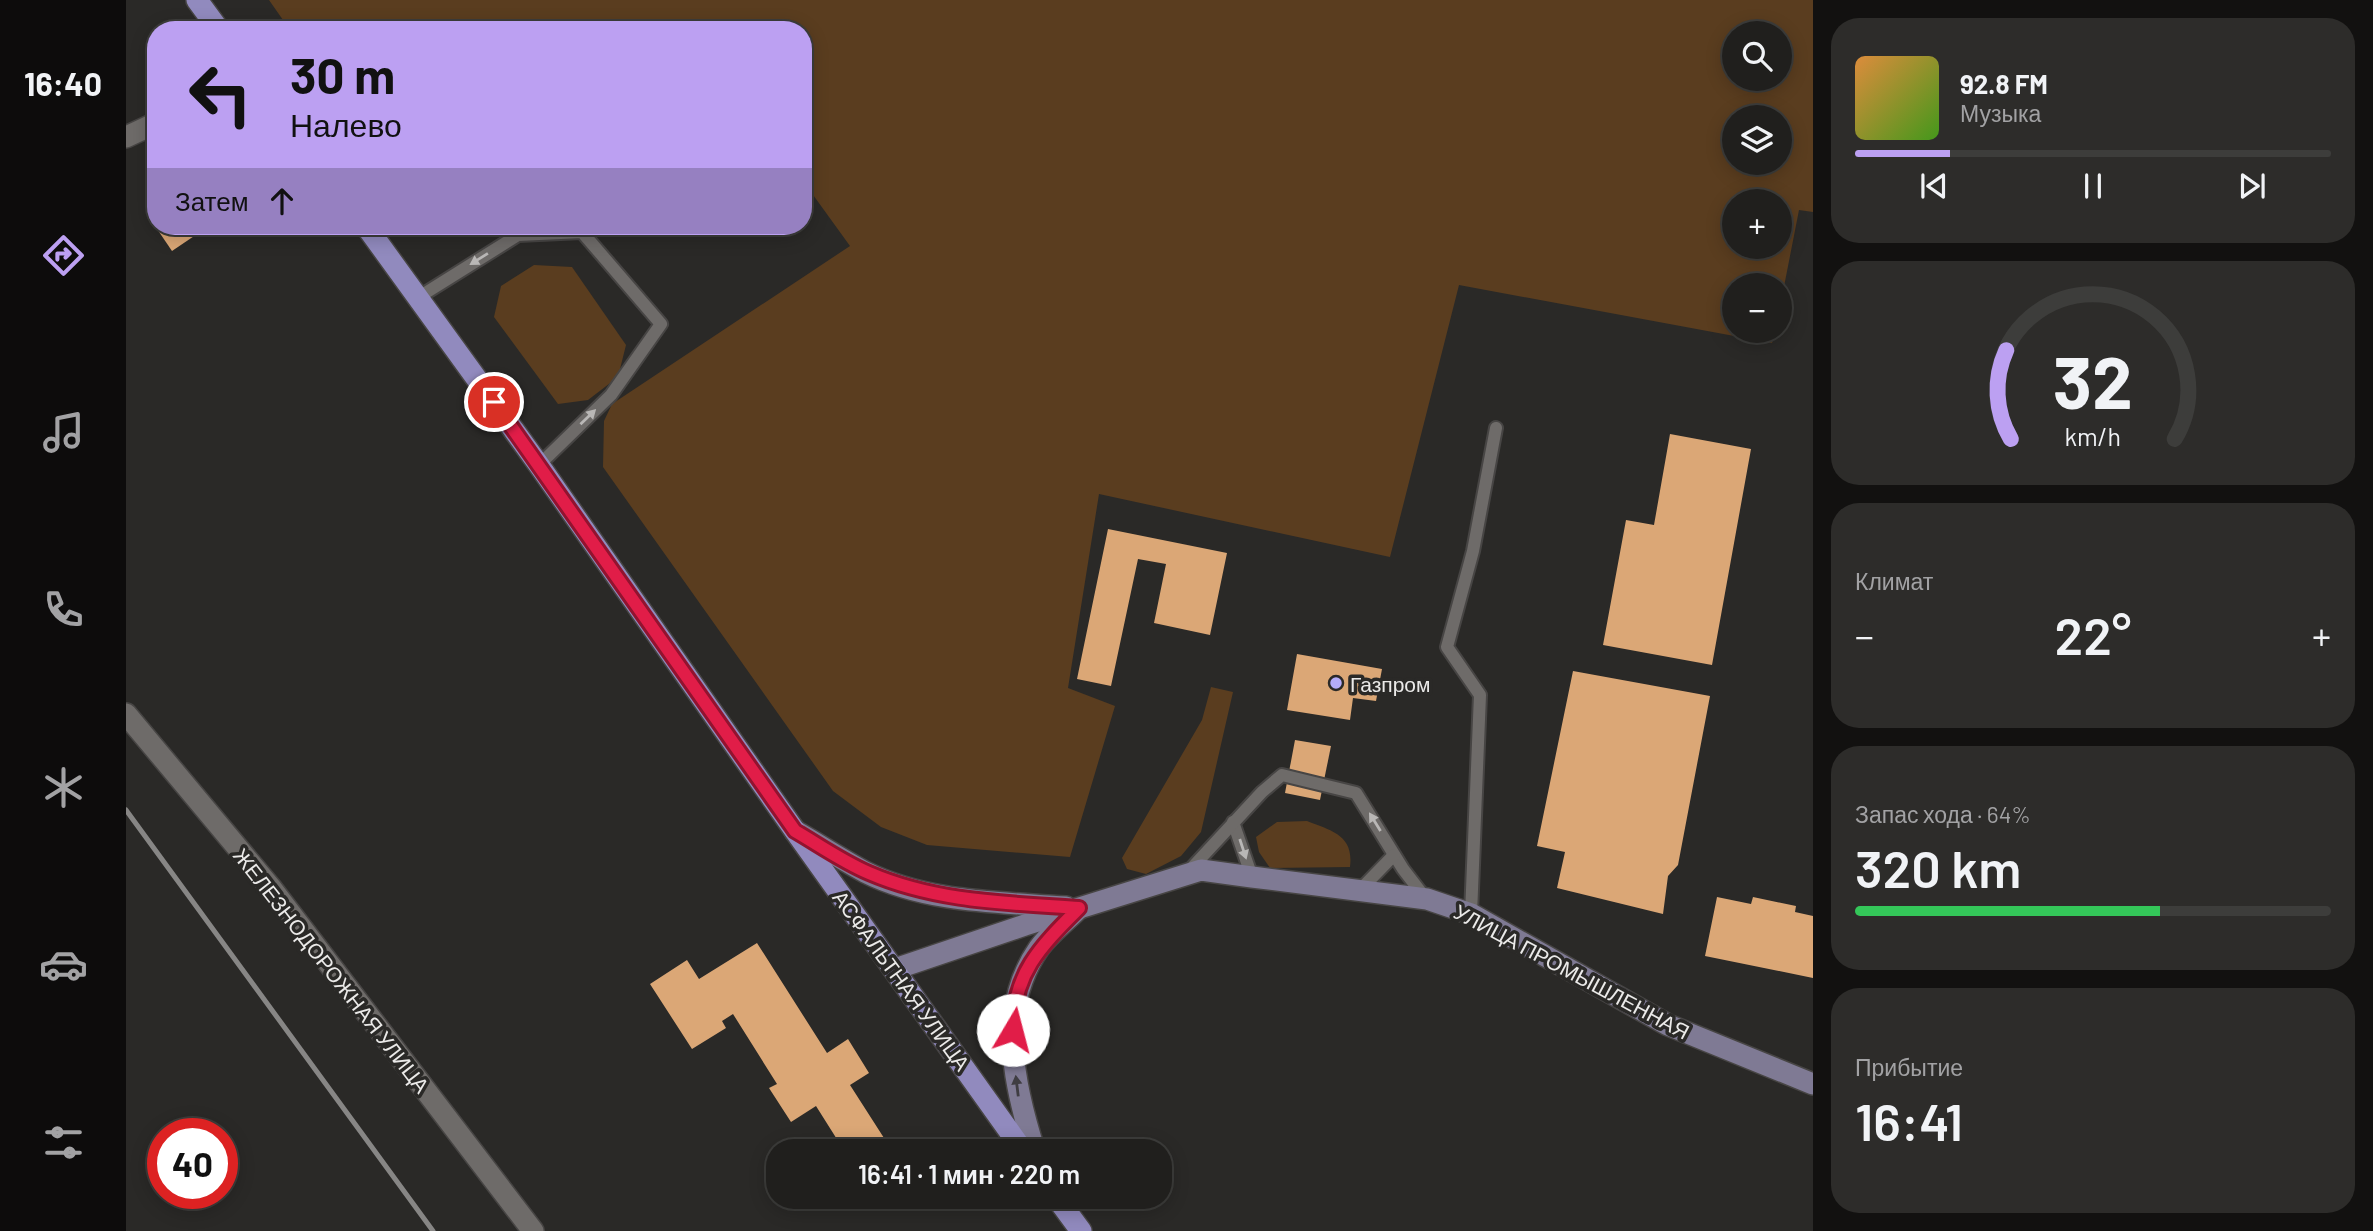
<!DOCTYPE html>
<html lang="ru">
<meta charset="utf-8">
<style>
:root{--surface:#201f1d;--page:#2d2c2a;--text:#f1f3f6;--muted:#a2a2a4;--line:#3d3d3b;--accent:#bca0f2}
body{margin:0;font-family:Barlow,sans-serif;background:var(--page);color:var(--text);height:100vh;display:flex;flex-direction:column;font-size:26px;white-space:nowrap}
*{box-sizing:border-box;margin:0}
p{font-size:23px;color:var(--muted)}
.icon{flex:none;width:38px;height:38px;fill:none;stroke:currentColor;stroke-width:2;stroke-linecap:round;stroke-linejoin:round}
.map{position:relative;flex:1;overflow:hidden}
.side{display:flex;flex-direction:column;gap:18px;padding:18px;background:#121110;width:560px}
.side>*{flex:none}
.guide{position:absolute;left:21px;top:21px;width:665px;height:214px;border-radius:28px;box-shadow:0 4px 18px #0003,0 0 0 2px var(--line);background:#bca0f2;color:#111;overflow:hidden}
.fabs{position:absolute;left:1596px;top:21px;display:grid;gap:14px}
.fabs a{display:grid;place-items:center;width:70px;height:70px;border-radius:50%;background:var(--surface);box-shadow:0 4px 18px #0003,0 0 0 2px var(--line);font-size:35px}
.speed{position:absolute;left:21px;top:1118px;display:flex;gap:14px;font-size:35px;font-weight:700;text-align:center}
.speed>*{display:grid;place-content:center;width:91px;height:91px;border-radius:50%;background:var(--surface);box-shadow:0 4px 18px #0003,0 0 0 2px var(--line);line-height:1}
.speed .limit{border:10px solid #d22;background:#fff;color:#111}
.pin{position:absolute;display:grid;place-items:center;width:60px;height:60px;color:#fff;margin:-30px;border:4px solid #fff;border-radius:50%;box-shadow:0 2px 7px #0007}
.me{position:absolute;width:77px;margin:-38px;rotate:8deg;stroke-linejoin:round;filter:drop-shadow(0 0 5px #0008)}
.turn{display:flex;align-items:center;gap:24px;height:147px;padding:0 28px;font-size:32px}
.turn .icon{width:91px;height:91px;stroke-width:2.5}
.turn b{display:block;font-size:49px;line-height:60px}
.then{display:flex;align-items:center;height:66px;padding:0 28px;background:#0003;gap:14px;font-size:26px}
.big{font-size:52px;font-weight:600;line-height:1.1}
.side .card{flex:1;display:flex;flex-direction:column;justify-content:center;gap:10px;min-width:0;padding:0 24px;border-radius:28px;background:var(--page)}
.side .dial{align-items:center;gap:0}
.dial svg{height:182px;overflow:visible;fill:none;stroke:var(--line);stroke-width:7;stroke-linecap:round;text-anchor:middle}
.dial text{fill:var(--text);stroke:none}
.song{display:flex;align-items:center;gap:21px}
.cover{width:84px;height:84px;border-radius:10px;background:linear-gradient(135deg,hsl(30 70% 55%),hsl(100 70% 35%))}
.played{height:7px;border-radius:4px;background:linear-gradient(90deg,var(--accent) 20%,var(--line) 20%)}
.keys{display:flex;justify-content:space-around;direction:ltr}
.heat{display:flex;justify-content:space-between;align-items:center;font-size:38px;direction:ltr}
.charge{height:10px;border-radius:5px;background:linear-gradient(90deg,#34c759 64%,var(--line) 0)}
.trip{position:absolute;left:640px;top:1139px;width:406px;height:70px;border-radius:28px;background:var(--surface);box-shadow:0 4px 18px #0003,0 0 0 2px var(--line);font-weight:600;line-height:70px;text-align:center}
main{display:flex;flex:1;min-height:0}
.tabs{display:flex;flex-direction:column;width:126px;justify-content:space-around;align-items:center;background:#0d0c0c;color:var(--muted)}
.tabs .icon{width:49px;height:49px}
.tabs .current{color:var(--accent)}
.tabs b{font-size:32px;color:var(--text)}
.map>svg:first-child{display:block}
</style>
<main>
<nav class="tabs">
<b>16:40</b>
<svg class="icon current" aria-label="directions" viewBox="0 0 24 24"><path d="M12 3l9 9-9 9-9-9zM9 14v-3h6M13 9l2 2-2 2"/></svg>
<svg class="icon" aria-label="music" viewBox="0 0 24 24"><path d="M9 18V5l10-2v13"/><circle cx="6" cy="18" r="3"/><circle cx="16" cy="16" r="3"/></svg>
<svg class="icon" aria-label="phone" viewBox="0 0 24 24"><path d="M5 4h4l2 5-3 2q2 4 5 5l2-3 5 2v4C11 20 4 13 5 4z"/></svg>
<svg class="icon" aria-label="climate" viewBox="0 0 24 24"><path d="M12 3v18M4 7l16 10M4 17L20 7"/></svg>
<svg class="icon" aria-label="car" viewBox="0 0 24 24"><path d="M5 17H2v-5l4-1 3-4h7l3 4 3 1v5h-3M9 17h6M6 11h13"/><circle cx="7" cy="17" r="2"/><circle cx="17" cy="17" r="2"/></svg>
<svg class="icon" aria-label="filters" viewBox="0 0 24 24"><path d="M4 7h16M4 17h16"/><circle cx="9" cy="7" r="2"/><circle cx="15" cy="17" r="2"/></svg>
</nav>
<div class="map">
<svg width="1687" height="1231" viewBox="0 0 1687 1231">
<rect width="100%" height="100%" fill="#2a2927"/>
<!-- green -->
<g fill="#5a3d1f" fill-rule="evenodd">
<path d="M 143,0 L 1687,0 L 1687,212 L 1673,210 L 1654,307 L 1654,285 L 1608,285 L 1608,331 L 1649,331 L 1646,343 L 1333,285 L 1264,557 L 973,494 L 942,688 L 989,706 L 944,857 L 801,845 L 755,827 L 707,791 L 477,467 L 478,421 L 486,404 L 724,246 L 677,181 L 677,30 L 164,30 ZM 1608,33 L 1654,33 L 1654,79 L 1608,79 ZM 1608,117 L 1654,117 L 1654,163 L 1608,163 ZM 1608,201 L 1654,201 L 1654,247 L 1608,247 Z"/>
<path d="M 408,265 L 446,267 L 500,345 L 492,377 L 462,400 L 432,404 L 368,317 L 375,286 Z"/>
<path d="M 1085,687 L 1107,692 L 1075,832 L 1055,856 L 1020,874 L 1001,869 L 996,858 L 1076,720 Z"/>
<path d="M 1181,821 C 1206,831 1228,835 1224,867 L 1144,868 L 1133,852 L 1130,837 L 1151,822 Z"/>
</g>
<!-- building -->
<g fill="#dba776">
<path d="M 29,226 L 83,226 L 46,251 Z"/>
<path d="M 1544,434 L 1625,449 L 1586,665 L 1477,645 L 1500,520 L 1528,525 Z"/>
<path d="M 982,529 L 1101,553 L 1084,635 L 1028,623 L 1040,564 L 1012,559 L 985,686 L 951,679 Z"/>
<path d="M 1171,654 L 1256,669 L 1250,701 L 1227,698 L 1224,720 L 1161,710 Z"/>
<path d="M 1447,671 L 1584,696 L 1552,865 L 1542,876 L 1537,914 L 1431,888 L 1439,852 L 1411,846 Z"/>
<path d="M 1169,740 L 1205,746 L 1194,800 L 1159,793 Z"/>
<path d="M 1591,897 L 1625,904 L 1627,897 L 1670,906 L 1669,912 L 1687,916 L 1687,978 L 1579,956 Z"/>
<path d="M 631,943 L 701,1053 L 722,1039 L 743,1073 L 724,1085 L 758,1138 L 738,1152 L 719,1152 L 690,1106 L 665,1122 L 643,1088 L 651,1084 L 607,1014 L 596,1021 L 600,1028 L 566,1049 L 524,984 L 561,960 L 573,979 Z"/>
</g>
<g fill="none" stroke-linecap="round" stroke-linejoin="round">
<!-- lane casing -->
<g stroke="#474544" stroke-width="16">
<g id="lane">
<path d="M 293,297 L 392,235 L 456,232 L 535,324 L 485,395 L 413,465"/>
<path d="M 1107,822 L 1126,877"/>
<path d="M 1062,872 L 1136,792 L 1156,775 L 1230,793 L 1277,869 L 1300,899"/>
<path d="M 1234,890 L 1268,855"/>
<path d="M 1345,914 L 1354,695 L 1321,647 L 1347,551 L 1370,428"/>
</g>
</g>
<!-- street casing -->
<g stroke="#474544" stroke-width="24">
<g id="street">
<path d="M 0,137 L 30,123"/>
<path d="M 0,714 L 146,889 L 407,1231"/>
</g>
</g>
<!-- secondary casing -->
<g stroke="#474544" stroke-width="24">
<g id="secondary">
<path d="M 669,831 C 692,844 715,859 739,872 C 801,903 873,902 940,907"/>
<path d="M 769,969 L 899,925 L 1075,870 L 1126,877 L 1301,899 L 1345,914 L 1542,1025 L 1687,1084"/>
<path d="M 909,1152 C 888,1086 870,1010 913,948 C 923,934 939,922 951,910"/>
</g>
</g>
<!-- primary casing -->
<g stroke="#474544" stroke-width="24">
<g id="primary">
<path d="M 71,0 L 93,30"/>
<path d="M 240,226 L 413,465 L 669,831 L 898,1152"/>
<path d="M 930,1197 L 955,1231"/>
</g>
</g>
<!-- lane -->
<use href="#lane" stroke="#6e6b69" stroke-width="12"/>
<!-- street -->
<use href="#street" stroke="#6e6b69" stroke-width="21"/>
<!-- secondary -->
<use href="#secondary" stroke="#7f7a94" stroke-width="21"/>
<!-- primary -->
<use href="#primary" stroke="#918abe" stroke-width="21"/>
<!-- rail -->
<path stroke="#878685" stroke-width="5" d="M 0,810 L 307,1231"/>
</g>
<!-- one-way arrows -->
<defs><path id="oneway-solid" d="M-6-.8H1V-3.2L6.5 0L1 3.2V.8H-6Z" transform="scale(1.75)"/></defs>
<g fill="#b9b7b6">
<use href="#oneway-solid" transform="translate(353 259) rotate(148)"/>
<use href="#oneway-solid" transform="translate(462 417) rotate(-44)"/>
<use href="#oneway-solid" transform="translate(1249 822) rotate(-122)"/>
<use href="#oneway-solid" transform="translate(1117 849) rotate(72)"/>
</g>
<use fill="#3f3d42" href="#oneway-solid" transform="translate(891 1086) rotate(-97)"/>
<g fill="none" stroke-linecap="round" stroke-linejoin="round">
<!-- route casing -->
<g stroke="#92132f" stroke-width="18">
<path id="route" d="M 368,402 L 669,831 C 693,845 717,862 743,873 C 810,902 881,903 953,908 C 915,946 887,973 887,1030"/>
</g>
<!-- route -->
<use href="#route" stroke="#e11d48" stroke-width="12"/>
</g>
<!-- markers -->
<circle fill="#b4acf9" stroke="#2a2927" stroke-width="2.5" cx="1210" cy="683" r="7"/>
<g text-anchor="middle" dominant-baseline="central" stroke-width="7" stroke-linejoin="round" paint-order="stroke">
<!-- poi labels -->
<g font-size="21" fill="#ebeae9" stroke="#2a2927" text-anchor="start">
<text x="1224" y="683">Газпром</text>
</g>
<!-- street labels -->
<g font-size="21" fill="#ebeae9" stroke="#2a2927">
<text transform="translate(206 970) rotate(52)">ЖЕЛЕЗНОДОРОЖНАЯ УЛИЦА</text>
<text transform="translate(1446 971) rotate(28)">УЛИЦА ПРОМЫШЛЕННАЯ</text>
<text transform="translate(776 980) rotate(54)">АСФАЛЬТНАЯ УЛИЦА</text>
</g>
</g>
</svg>
<div class="fabs">
<a><svg class="icon" aria-label="search" viewBox="0 0 24 24"><circle cx="10" cy="10" r="6"/><path d="M15 15l6 6"/></svg></a>
<a><svg class="icon" aria-label="layers" viewBox="0 0 24 24"><path d="M12 4l9 5-9 5-9-5zM3 14l9 5 9-5"/></svg></a>
<a>+</a>
<a>−</a>
</div>
<div class="speed"><div class="limit">40</div></div>
<div class="pin" style="left:368px;top:402px;background:#d93025"><svg class="icon" aria-label="arrive" viewBox="0 0 24 24"><path d="M6 21V4h12l-3 4 3 4H6"/></svg></div>
<svg class="me" style="left:887px;top:1030px" viewBox="-20 -20 40 40"><circle r="19" fill="#fff"/><path d="M0-13L10 11 0 6-10 11z" fill="#e11d48"/></svg>
<div class="trip">16:41 · 1 мин · 220 m</div>
<div class="guide">
<div class="turn"><svg class="icon" aria-label="left" viewBox="0 0 24 24"><path d="M17 20v-9H6M10 6l-5 5 5 5"/></svg><div><b>30 m</b>Налево</div></div>
<div class="then">Затем<svg class="icon" aria-label="ahead" viewBox="0 0 24 24"><path d="M12 20V5M6 11l6-6 6 6"/></svg></div>
</div>
</div>
<section class="side">
<div class="card">
<div class="song"><i class="cover"></i><div><b>92.8 FM</b><p>Музыка</p></div></div>
<div class="played"></div>
<div class="keys"><svg class="icon" aria-label="previous" viewBox="0 0 24 24"><path d="M18 5L8 12l10 7zM5 5v14"/></svg><svg class="icon" aria-label="pause" viewBox="0 0 24 24"><path d="M8 5v14M16 5v14"/></svg><svg class="icon" aria-label="next" viewBox="0 0 24 24"><path d="M6 5l10 7-10 7zM19 5v14"/></svg></div>
</div>
<div class="card dial"><svg viewBox="0 0 100 80">
<path d="M14 69A42 42 0 1 1 86 69"/>
<path d="M14 69A42 42 0 0 1 12 30" stroke="#bca0f2"/>
<text x="50" y="56" font-size="32" font-weight="700">32</text>
<text x="50" y="72" font-size="11">km/h</text>
</svg></div>
<div class="card"><p>Климат</p>
<div class="heat"><a>−</a><b class="big">22°</b><a>+</a></div>
</div>
<div class="card"><p>Запас хода · 64%</p><b class="big">320 km</b><div class="charge"></div></div>
<div class="card"><p>Прибытие</p><b class="big">16:41</b></div>
</section>
</main>
